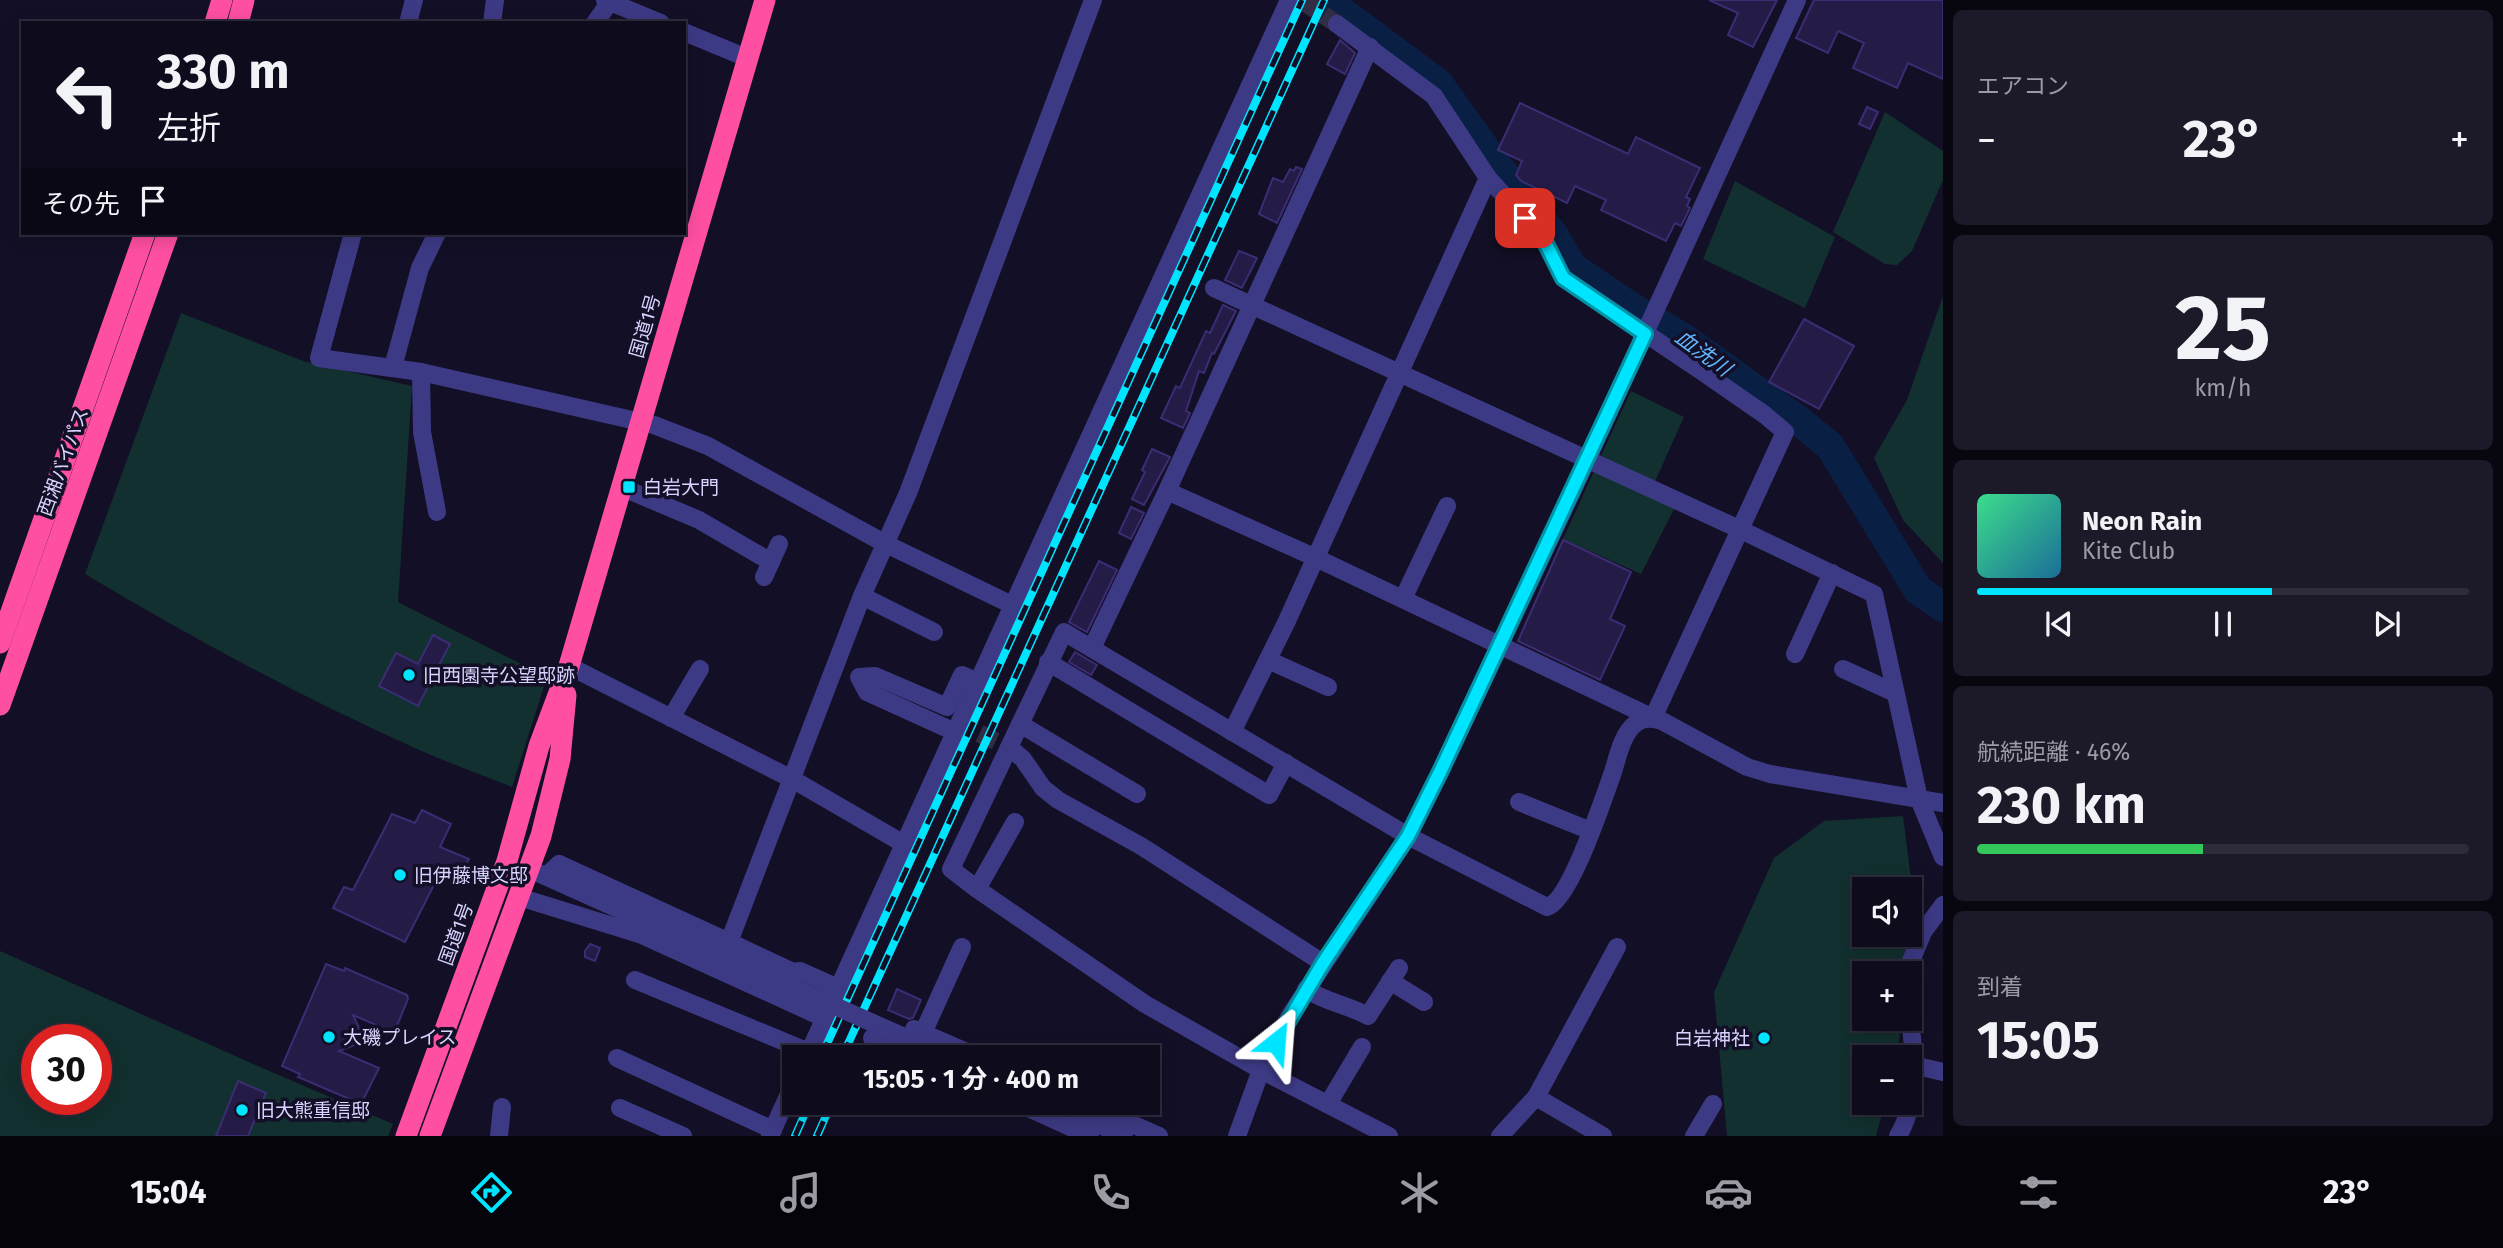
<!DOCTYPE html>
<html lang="ja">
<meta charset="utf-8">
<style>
:root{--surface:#0e0b1c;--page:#1c1929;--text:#f1f3f6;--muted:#9b9ba3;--line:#2e2b3b;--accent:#00e5ff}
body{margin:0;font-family:"Fira Sans","Noto Sans JP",sans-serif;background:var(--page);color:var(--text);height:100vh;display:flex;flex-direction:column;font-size:26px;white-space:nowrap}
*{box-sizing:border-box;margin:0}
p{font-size:23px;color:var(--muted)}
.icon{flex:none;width:38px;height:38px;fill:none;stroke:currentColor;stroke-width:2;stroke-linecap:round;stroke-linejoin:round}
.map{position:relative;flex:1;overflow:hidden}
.side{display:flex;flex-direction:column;gap:10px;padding:10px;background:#08060f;width:560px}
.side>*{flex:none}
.hud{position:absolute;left:21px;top:21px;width:665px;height:214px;border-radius:0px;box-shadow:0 4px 18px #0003,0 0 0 2px var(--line);background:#0e0b1c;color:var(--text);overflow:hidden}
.tools{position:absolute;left:1852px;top:877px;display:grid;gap:14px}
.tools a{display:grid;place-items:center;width:70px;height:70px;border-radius:0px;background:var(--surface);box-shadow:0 4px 18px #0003,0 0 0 2px var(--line);font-size:35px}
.speed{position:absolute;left:21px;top:1024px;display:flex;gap:14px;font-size:35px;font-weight:700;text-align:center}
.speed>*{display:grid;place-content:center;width:91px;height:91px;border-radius:50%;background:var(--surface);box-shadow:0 4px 18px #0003,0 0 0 2px var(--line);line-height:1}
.speed .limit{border:10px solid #d22;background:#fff;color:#111}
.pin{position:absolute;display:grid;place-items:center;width:60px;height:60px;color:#fff;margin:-30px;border-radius:14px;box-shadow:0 4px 10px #0006}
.me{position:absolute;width:77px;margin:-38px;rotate:28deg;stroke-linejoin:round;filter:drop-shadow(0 0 5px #0008)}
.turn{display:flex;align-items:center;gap:24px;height:147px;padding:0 21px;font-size:32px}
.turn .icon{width:91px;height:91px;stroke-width:2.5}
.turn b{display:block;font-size:49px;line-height:60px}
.then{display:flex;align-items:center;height:66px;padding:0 21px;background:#0003;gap:14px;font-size:26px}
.big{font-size:52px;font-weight:700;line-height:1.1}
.side .card{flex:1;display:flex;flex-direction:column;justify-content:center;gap:10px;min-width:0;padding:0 24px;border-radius:10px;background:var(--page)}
.side .dial{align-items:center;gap:0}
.dial b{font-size:91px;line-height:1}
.song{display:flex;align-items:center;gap:21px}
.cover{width:84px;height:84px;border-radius:10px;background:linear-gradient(135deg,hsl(150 70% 55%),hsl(200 70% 35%))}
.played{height:7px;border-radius:4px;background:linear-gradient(90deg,var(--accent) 60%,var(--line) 60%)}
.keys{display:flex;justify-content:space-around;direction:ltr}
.heat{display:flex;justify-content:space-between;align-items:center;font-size:38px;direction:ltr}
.charge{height:10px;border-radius:5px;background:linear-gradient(90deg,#34c759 46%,var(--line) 0)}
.trip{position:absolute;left:782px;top:1045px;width:378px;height:70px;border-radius:0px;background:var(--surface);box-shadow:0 4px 18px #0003,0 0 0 2px var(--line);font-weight:700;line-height:70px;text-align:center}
.menu{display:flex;height:112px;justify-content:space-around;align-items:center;background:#06040b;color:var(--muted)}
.menu .icon{width:49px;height:49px}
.menu .current{color:var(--accent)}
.menu b{font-size:32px;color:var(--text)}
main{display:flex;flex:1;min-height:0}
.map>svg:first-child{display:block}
</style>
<main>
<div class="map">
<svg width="1943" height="1136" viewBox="0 0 1943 1136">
<rect width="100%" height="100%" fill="#130f26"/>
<!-- green -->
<g fill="#12302f" fill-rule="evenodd">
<path d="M 1885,112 L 1943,151 L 1943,180 L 1912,251 L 1897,265 L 1885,264 L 1833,232 Z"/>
<path d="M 1735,181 L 1835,237 L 1805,308 L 1703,259 Z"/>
<path d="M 1943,296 L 1943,563 L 1903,520 L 1874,458 L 1907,400 Z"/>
<path d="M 181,313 L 303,361 L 412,386 L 398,602 L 547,677 L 512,787 C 480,774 448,763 417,749 C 303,698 192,638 85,574 Z"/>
<path d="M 1631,391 L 1684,417 L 1653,486 L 1598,462 Z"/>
<path d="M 1595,469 L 1675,507 L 1641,574 L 1563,539 Z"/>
<path d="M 1903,816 L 1912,887 L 1909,922 L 1909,889 L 1864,889 L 1864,934 L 1908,935 L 1905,973 L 1864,973 L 1864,1018 L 1902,1019 L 1897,1057 L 1864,1057 L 1864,1102 L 1885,1103 L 1876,1136 L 1727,1136 L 1714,992 L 1774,858 L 1824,821 Z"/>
<path d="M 0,951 L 260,1067 L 393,1124 L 388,1136 L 0,1136 ZM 37,1040 L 96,1040 L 96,1099 L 37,1099 Z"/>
</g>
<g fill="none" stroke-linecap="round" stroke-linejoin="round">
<!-- river -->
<path stroke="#0a1f44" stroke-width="30" d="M 1326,0 L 1438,83 L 1496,164 L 1553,234 L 1572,267 L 1631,307 L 1685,339 L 1798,420 L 1830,446 L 1918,590 L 1943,607"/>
</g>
<!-- building -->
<g fill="#241b47" stroke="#3b2d73" stroke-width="2">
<path d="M 1709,0 L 1777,0 L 1753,47 L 1728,35 L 1738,13 Z"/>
<path d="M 1814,0 L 1943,0 L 1943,79 L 1908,63 L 1897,88 L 1853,68 L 1864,43 L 1838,31 L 1828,53 L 1796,38 Z"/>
<path d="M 1340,40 L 1355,53 L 1345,74 L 1327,64 Z"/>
<path d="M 1520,103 L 1628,154 L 1636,137 L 1700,168 L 1686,197 L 1690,199 L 1687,206 L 1690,208 L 1681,226 L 1675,223 L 1666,241 L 1601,210 L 1606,200 L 1575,186 L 1567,203 L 1521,181 L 1516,175 L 1522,161 L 1498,150 Z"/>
<path d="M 1867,107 L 1878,112 L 1870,129 L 1859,124 Z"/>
<path d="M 1296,167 L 1302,169 L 1277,223 L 1259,214 L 1273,178 L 1283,182 L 1290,169 L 1294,171 Z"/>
<path d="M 1239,251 L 1257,258 L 1242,288 L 1225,280 Z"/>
<path d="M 1223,305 L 1236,311 L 1214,354 L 1212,353 L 1204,373 L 1199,371 L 1186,411 L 1190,413 L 1183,428 L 1161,418 L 1176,386 L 1180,388 L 1206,331 L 1210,333 Z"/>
<path d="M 1804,319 L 1854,346 L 1819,409 L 1769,382 Z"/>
<path d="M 1152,449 L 1170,457 L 1144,505 L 1132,499 L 1145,472 L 1142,470 Z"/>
<path d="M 1131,507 L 1144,513 L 1131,539 L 1119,533 Z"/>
<path d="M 1563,540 L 1631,572 L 1610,619 L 1625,626 L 1600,680 L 1518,641 Z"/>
<path d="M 1099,561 L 1117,570 L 1087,632 L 1069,622 Z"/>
<path d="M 433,635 L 450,644 L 418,706 L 379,686 L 396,653 L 418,664 Z"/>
<path d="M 1075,652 L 1097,665 L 1091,675 L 1069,662 Z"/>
<path d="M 422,810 L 451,824 L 440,847 L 469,859 L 457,879 L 441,871 L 405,942 L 333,908 L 344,887 L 353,890 L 392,814 L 415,823 Z"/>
<path d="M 590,944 L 600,948 L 595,961 L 585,957 L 585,951 Z"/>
<path d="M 326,964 L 344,971 L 345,968 L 407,995 L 408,999 L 394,1033 L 353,1015 L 365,1041 L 339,1051 L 379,1068 L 361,1104 L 298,1077 L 300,1074 L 282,1066 Z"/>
<path d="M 897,989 L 921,1000 L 913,1018 L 909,1019 L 888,1010 Z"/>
<path d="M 238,1081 L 266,1093 L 248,1136 L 216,1136 Z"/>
</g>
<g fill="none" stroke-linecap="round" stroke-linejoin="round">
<!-- minor-tunnel -->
<g stroke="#312d47" stroke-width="18" stroke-dasharray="18 9" stroke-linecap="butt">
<path d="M 1301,0 L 1337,24"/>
<path d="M 955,722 L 1010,748"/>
</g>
<!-- minor -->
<g stroke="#3d3a85" stroke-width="18">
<path d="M 605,0 L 661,23"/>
<path d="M 408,23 L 414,0"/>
<path d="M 492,23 L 495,0"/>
<path d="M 595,23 L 611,0"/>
<path d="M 684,32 L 747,58"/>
<path d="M 353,233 L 319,358 L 421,372 L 654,425 L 708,446 L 884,543 L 1012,605"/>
<path d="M 1214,288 L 1739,529 L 1874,594 L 1919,799 L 1943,857"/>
<path d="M 393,367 L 420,268 L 437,233"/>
<path d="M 421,372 L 422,432 L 437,512"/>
<path d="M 621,487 L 699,520 L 771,562"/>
<path d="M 1167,491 L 1314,557 L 1653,718 L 1785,432 L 1765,415 L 1703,372 L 1563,278 L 1543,238 L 1488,178 L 1434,96 L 1337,24"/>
<path d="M 764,577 L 779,544"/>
<path d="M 862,596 L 934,632"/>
<path d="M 1403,599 L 1447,506"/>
<path d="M 1092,648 L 1167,491 L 1370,47"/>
<path d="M 1795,654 L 1832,573"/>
<path d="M 1268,660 L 1328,687"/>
<path d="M 1048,662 L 1269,795 L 1286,763"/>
<path d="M 569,666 L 792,779 L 904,844"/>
<path d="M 1843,669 L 1895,693"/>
<path d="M 671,718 L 700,669"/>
<path d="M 1020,724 L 1137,794"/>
<path d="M 955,732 L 867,692 L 859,677 L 875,676 L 947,707 L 962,675 L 978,682"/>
<path d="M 1232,732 L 1286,623 L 1488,178"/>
<path d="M 1010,748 L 1023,759 L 1043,788 L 1058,800 L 1141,846 L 1323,963"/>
<path d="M 1519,802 L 1591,831"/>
<path d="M 536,872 L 743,965"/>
<path d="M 546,876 L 559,864 L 729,942 L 862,596 L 908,493 L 1093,0"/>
<path d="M 977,889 L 1015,822"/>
<path d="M 519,897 L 642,935 L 824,1018"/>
<path d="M 729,942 L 793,972 L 800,971 L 838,988"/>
<path d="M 1906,973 L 1923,932 L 1943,905"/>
<path d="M 635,980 L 809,1052"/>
<path d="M 1390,981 L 1424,1002"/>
<path d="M 1306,989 C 1325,1002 1348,1005 1368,1016 L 1399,968"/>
<path d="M 914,1029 L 978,1057"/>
<path d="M 923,1033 L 962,947"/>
<path d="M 872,1038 L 914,1057"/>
<path d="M 807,1057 L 1289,0"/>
<path d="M 617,1058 L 773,1130"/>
<path d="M 1913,1065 L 1943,1072"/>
<path d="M 1536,1097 L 1603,1136"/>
<path d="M 1015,1102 L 1090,1136"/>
<path d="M 1050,1102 L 1124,1136"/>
<path d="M 1082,1102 L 1159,1136"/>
<path d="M 1328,1104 L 1362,1047"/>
<path d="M 620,1108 L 683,1136"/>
<path d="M 499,1136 L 502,1107"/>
<path d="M 770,1136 L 794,1083"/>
<path d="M 1237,1136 L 1261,1070 L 1289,1017 L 1408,836 L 1441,770 L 1587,460 L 1797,0"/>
<path d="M 1389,1136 L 1261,1070 L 1145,1004 L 977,889 L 951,869 L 1064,632 L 1408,836 L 1547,907 C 1570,901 1604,797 1613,772 C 1618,756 1622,734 1636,723 C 1644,717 1653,718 1662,721 L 1747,767 L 1770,774 L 1943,803"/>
<path d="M 1500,1136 L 1536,1097 L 1617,947"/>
<path d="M 1694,1136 L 1713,1104"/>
<path d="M 1898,1136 C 1919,1101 1915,1053 1909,1014"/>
</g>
<!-- highway -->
<g stroke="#ff4fa3" stroke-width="21">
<path d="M 215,23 L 222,0"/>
<path d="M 238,23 L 244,0"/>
<path d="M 0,643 L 145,233"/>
<path d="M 0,705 L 168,233"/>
<path d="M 406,1136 L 507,861 L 539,746 L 569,666 L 765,0"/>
<path d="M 430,1136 L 541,836 L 560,759 L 566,695"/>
</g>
<!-- rail casing -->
<g stroke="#00e5ff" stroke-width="8">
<g id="rail">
<path d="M 821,1057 L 1302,0"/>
<path d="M 842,1057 L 1324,0"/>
<path d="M 795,1136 L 810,1102"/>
<path d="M 817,1136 L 832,1102"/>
</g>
</g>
<!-- rail -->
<use href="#rail" stroke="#130f26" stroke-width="5" stroke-dasharray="16" stroke-linecap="butt"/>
<!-- minor-bridge -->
<path stroke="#3d3a85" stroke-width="18" d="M 743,965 L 949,1057"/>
</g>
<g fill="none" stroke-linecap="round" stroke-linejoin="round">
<!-- route casing -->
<g stroke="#0095a6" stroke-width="18">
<path id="route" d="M 1276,1042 L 1323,963 L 1408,836 L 1441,770 L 1645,334 L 1563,278 L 1543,238 L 1525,218"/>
</g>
<!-- route -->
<use href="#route" stroke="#00e5ff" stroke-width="12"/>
</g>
<!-- markers -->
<g fill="#00e5ff" stroke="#130f26" stroke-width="2.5">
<rect x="622" y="480" width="14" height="14" rx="3.5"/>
<circle cx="409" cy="675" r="7"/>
<circle cx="400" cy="875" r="7"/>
<circle cx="329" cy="1037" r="7"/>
<circle cx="1764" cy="1038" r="7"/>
<circle cx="242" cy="1110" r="7"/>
</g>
<g text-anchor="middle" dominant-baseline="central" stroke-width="7" stroke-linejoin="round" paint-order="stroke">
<!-- street labels -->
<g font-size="19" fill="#d9d4ff" stroke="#130f26">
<text transform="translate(645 326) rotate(-74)">国道1号</text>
<text transform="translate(63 462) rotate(-70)">西湘バイパス</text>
<text transform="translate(456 934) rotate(-70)">国道1号</text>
</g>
<!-- poi labels -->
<g font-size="19" fill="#d9d4ff" stroke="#130f26" text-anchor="start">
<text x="643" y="487">白岩大門</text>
<text x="423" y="675">旧西園寺公望邸跡</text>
<text x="414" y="875">旧伊藤博文邸</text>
<text x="343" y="1037">大磯プレイス</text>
<text x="1750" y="1038" text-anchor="end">白岩神社</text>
<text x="256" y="1110">旧大熊重信邸</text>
</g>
<!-- water labels -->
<g font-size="21" font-style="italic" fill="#62b6ff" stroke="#130f26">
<text transform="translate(1703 353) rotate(36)">血洗川</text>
</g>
</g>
</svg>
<div class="tools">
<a><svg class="icon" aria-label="sound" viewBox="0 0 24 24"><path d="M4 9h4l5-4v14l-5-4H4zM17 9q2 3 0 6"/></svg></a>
<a>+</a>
<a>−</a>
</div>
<div class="speed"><div class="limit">30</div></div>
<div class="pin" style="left:1525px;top:218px;background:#d93025"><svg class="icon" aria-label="arrive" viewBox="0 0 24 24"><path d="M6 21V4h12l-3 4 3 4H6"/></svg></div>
<svg class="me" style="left:1276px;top:1042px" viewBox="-20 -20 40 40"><path d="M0-17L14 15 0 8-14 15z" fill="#00e5ff" stroke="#fff" stroke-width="4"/></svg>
<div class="trip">15:05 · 1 分 · 400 m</div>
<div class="hud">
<div class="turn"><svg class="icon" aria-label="left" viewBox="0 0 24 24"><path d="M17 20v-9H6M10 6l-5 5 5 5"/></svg><div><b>330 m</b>左折</div></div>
<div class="then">その先<svg class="icon" aria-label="arrive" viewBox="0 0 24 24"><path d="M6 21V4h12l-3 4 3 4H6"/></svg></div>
</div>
</div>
<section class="side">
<div class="card"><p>エアコン</p>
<div class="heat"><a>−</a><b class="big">23°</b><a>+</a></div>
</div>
<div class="card dial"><b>25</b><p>km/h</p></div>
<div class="card">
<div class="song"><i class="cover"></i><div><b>Neon Rain</b><p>Kite Club</p></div></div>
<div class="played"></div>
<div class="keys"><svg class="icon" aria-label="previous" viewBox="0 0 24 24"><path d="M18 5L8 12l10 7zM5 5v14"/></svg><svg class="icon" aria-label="pause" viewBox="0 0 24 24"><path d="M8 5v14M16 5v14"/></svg><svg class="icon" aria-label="next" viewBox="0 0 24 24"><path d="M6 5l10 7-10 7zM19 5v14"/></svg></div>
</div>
<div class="card"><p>航続距離 · 46%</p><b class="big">230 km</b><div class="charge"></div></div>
<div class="card"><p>到着</p><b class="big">15:05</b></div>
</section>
</main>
<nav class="menu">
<b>15:04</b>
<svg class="icon current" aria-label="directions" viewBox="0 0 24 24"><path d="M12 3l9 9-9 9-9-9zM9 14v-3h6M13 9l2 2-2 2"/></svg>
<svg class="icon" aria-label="music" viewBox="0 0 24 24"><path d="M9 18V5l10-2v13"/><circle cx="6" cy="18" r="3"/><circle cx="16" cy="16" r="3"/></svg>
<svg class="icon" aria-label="phone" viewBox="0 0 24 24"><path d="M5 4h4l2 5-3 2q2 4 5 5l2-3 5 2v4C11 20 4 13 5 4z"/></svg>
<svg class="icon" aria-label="climate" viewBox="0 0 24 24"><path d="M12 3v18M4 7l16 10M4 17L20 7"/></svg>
<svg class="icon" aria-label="car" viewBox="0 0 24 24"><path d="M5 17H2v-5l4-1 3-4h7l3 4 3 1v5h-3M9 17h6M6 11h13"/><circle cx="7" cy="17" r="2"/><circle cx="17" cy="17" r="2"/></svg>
<svg class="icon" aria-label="filters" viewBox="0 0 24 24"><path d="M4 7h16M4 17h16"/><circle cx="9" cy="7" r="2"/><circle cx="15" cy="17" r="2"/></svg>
<b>23°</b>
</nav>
